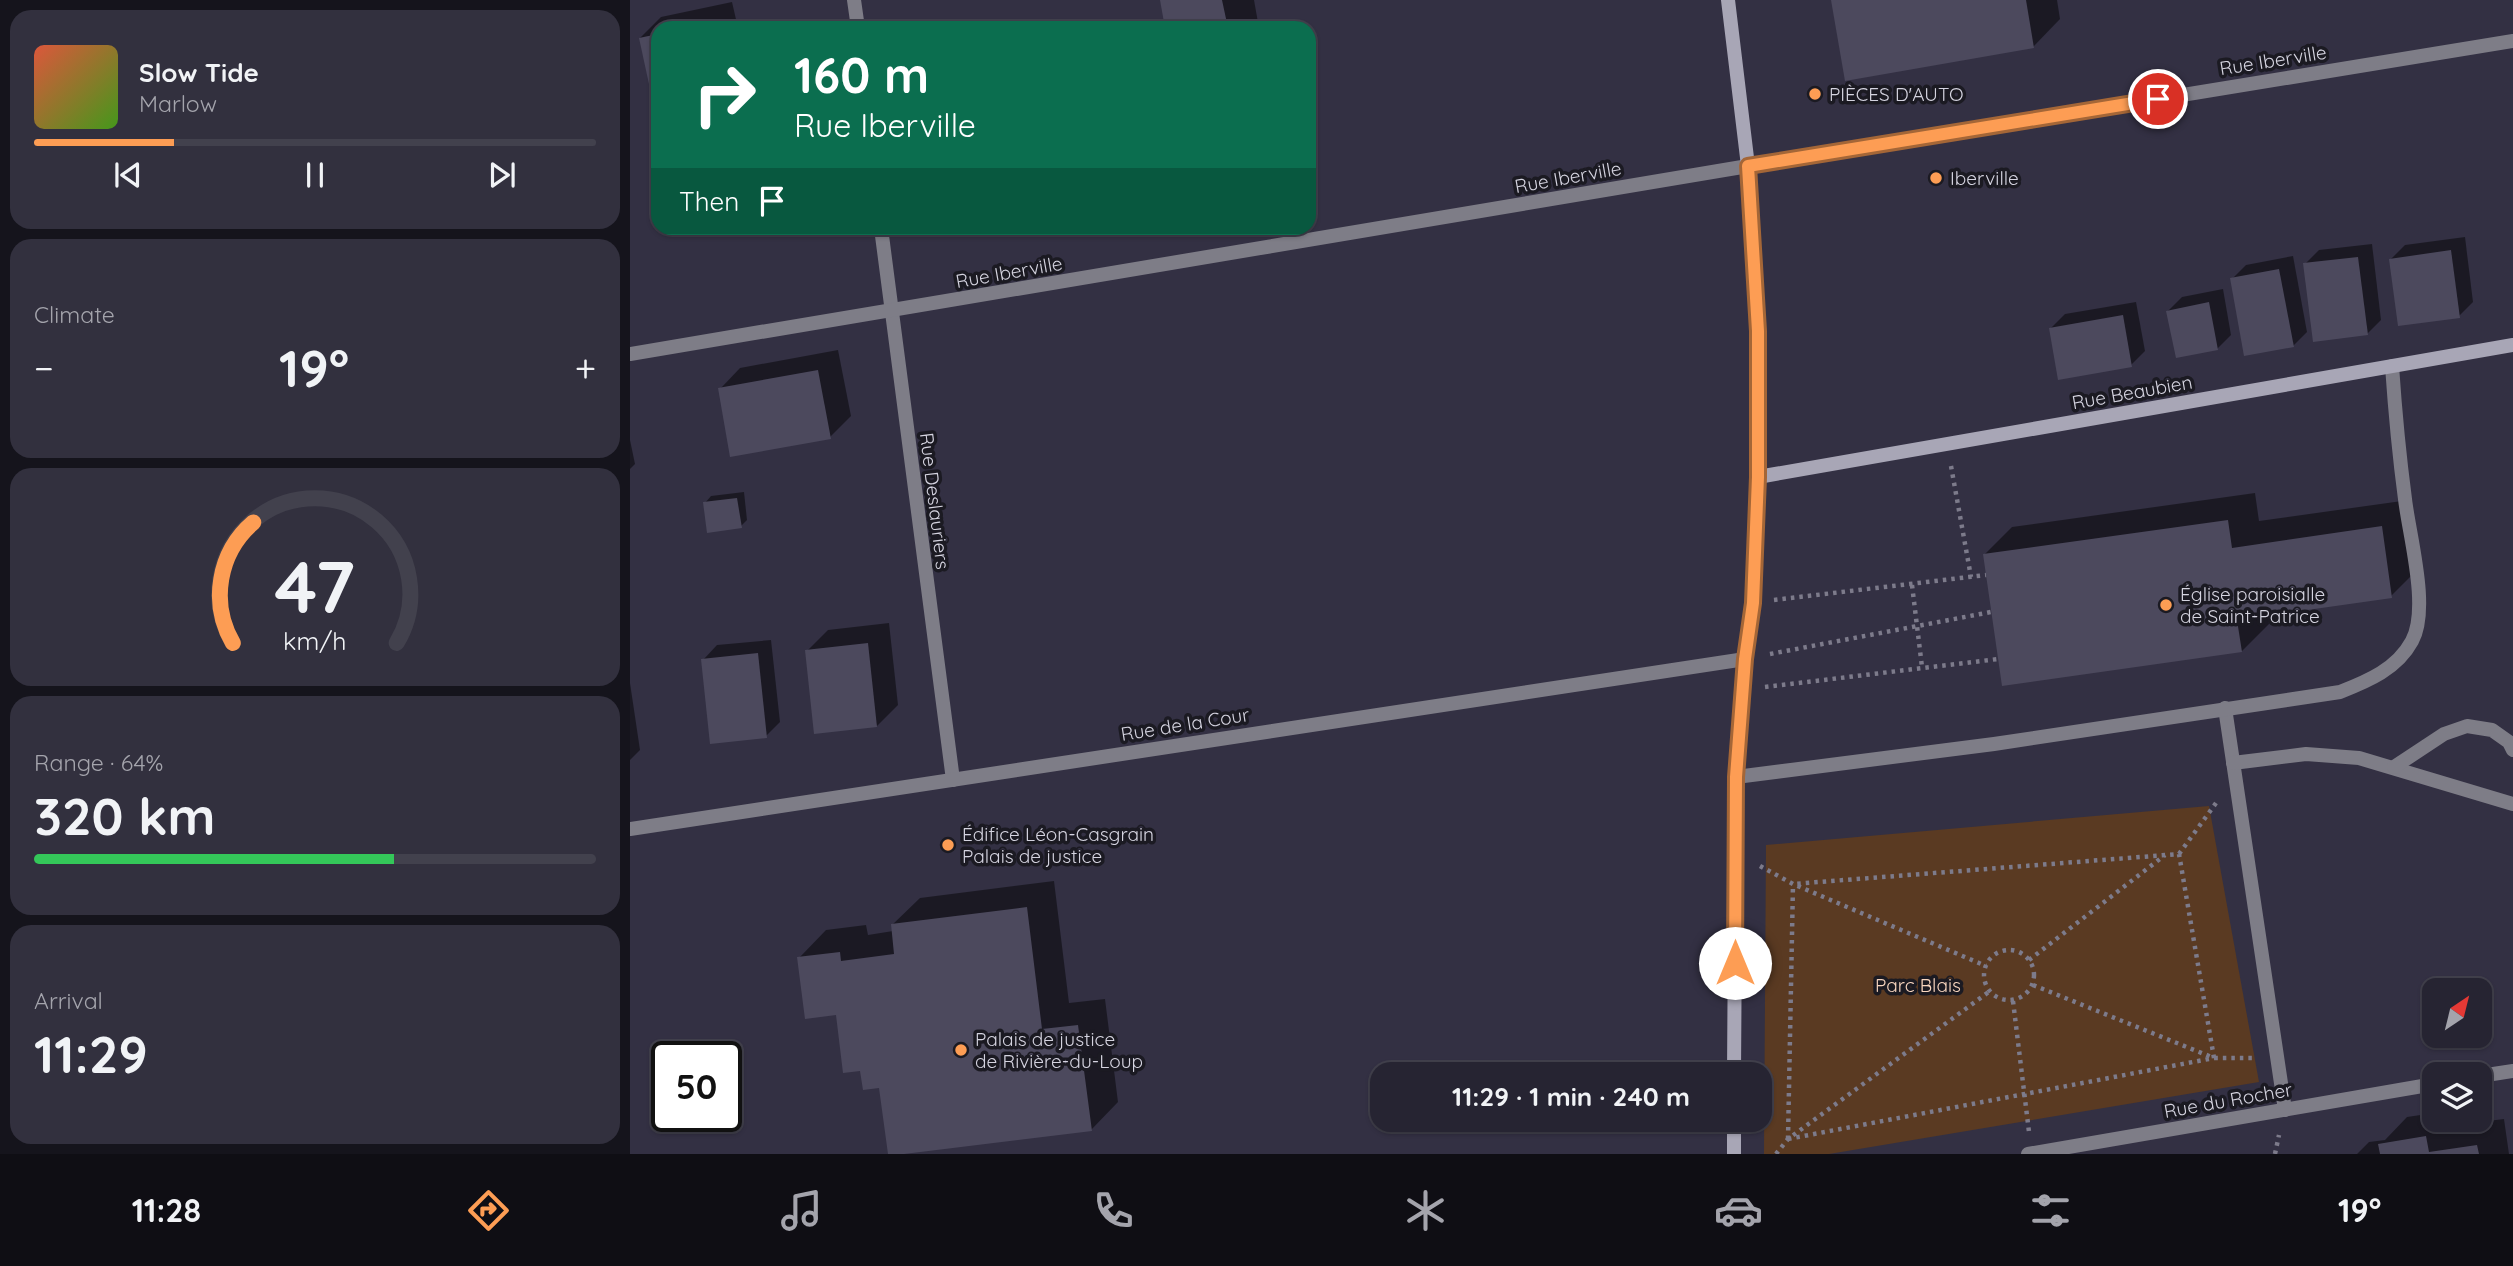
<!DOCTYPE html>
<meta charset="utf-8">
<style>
:root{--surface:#262432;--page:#32303e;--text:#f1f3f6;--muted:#a4a4ac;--line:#42414d;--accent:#fd9d54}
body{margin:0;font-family:Quicksand,sans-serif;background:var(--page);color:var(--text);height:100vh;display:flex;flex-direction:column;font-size:26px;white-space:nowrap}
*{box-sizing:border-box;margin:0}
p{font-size:23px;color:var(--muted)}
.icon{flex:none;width:38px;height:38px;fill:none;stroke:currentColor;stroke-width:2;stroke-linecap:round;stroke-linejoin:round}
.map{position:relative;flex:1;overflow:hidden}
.side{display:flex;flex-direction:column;gap:10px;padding:10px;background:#15141c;width:630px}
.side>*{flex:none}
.top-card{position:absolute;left:21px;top:21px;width:665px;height:214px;border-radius:21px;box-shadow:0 2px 5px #0004,0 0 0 2px var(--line);background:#0b6e4f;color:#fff;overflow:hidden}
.needle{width:46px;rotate:35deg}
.fabs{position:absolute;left:1792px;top:978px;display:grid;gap:14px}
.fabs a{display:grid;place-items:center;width:70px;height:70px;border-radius:14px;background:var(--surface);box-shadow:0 2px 5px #0004,0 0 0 2px var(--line);font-size:35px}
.speed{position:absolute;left:21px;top:1041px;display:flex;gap:14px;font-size:35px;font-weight:700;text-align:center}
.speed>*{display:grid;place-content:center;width:91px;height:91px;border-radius:50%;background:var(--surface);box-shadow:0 2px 5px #0004,0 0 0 2px var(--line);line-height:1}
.speed .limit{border:4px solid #111;border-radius:10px;background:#fff;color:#111}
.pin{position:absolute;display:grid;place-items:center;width:60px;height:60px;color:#fff;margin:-30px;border:4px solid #fff;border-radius:50%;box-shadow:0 2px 7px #0007}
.me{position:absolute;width:77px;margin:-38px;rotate:0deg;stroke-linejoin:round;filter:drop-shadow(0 0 5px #0008)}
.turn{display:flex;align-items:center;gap:24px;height:147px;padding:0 28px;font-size:32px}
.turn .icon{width:91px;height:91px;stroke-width:2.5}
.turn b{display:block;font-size:49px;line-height:60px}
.then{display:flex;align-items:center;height:66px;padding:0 28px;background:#0003;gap:14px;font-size:26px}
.big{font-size:52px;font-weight:800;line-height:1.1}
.side .card{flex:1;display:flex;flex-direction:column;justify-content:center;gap:10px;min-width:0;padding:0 24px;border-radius:21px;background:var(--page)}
.side .dial{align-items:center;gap:0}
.dial svg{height:182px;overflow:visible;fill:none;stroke:var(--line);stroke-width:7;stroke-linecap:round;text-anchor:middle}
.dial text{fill:var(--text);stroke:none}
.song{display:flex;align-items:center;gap:21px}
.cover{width:84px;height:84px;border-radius:10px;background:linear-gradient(135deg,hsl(10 70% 55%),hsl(100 70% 35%))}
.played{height:7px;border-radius:4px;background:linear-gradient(90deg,var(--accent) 25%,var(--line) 25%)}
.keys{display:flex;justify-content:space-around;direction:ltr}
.heat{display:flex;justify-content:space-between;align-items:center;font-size:38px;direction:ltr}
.charge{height:10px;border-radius:5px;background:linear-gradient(90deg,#34c759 64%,var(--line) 0)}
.trip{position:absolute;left:740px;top:1062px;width:402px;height:70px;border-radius:21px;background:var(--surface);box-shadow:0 2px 5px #0004,0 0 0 2px var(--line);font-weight:800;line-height:70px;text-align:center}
.tabs{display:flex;height:112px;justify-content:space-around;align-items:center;background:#0f0e14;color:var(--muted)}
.tabs .icon{width:49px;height:49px}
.tabs .selected{color:var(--accent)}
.tabs b{font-size:32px;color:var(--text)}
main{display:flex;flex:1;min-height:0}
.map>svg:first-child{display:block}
</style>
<main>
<section class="side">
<div class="card">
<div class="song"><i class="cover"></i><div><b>Slow Tide</b><p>Marlow</p></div></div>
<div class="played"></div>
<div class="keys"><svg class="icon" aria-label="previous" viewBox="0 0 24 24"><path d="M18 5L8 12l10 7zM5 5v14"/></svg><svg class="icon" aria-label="pause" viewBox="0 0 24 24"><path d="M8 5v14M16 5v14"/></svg><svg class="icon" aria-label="next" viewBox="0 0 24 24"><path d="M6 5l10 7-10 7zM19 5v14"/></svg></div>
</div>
<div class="card"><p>Climate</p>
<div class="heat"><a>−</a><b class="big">19°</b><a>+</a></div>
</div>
<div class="card dial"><svg viewBox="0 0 100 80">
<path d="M14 69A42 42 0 1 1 86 69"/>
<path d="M14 69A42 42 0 0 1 23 16" stroke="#fd9d54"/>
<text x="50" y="56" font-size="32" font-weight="700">47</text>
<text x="50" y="72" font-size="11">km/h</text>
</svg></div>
<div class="card"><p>Range · 64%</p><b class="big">320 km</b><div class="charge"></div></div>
<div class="card"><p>Arrival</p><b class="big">11:29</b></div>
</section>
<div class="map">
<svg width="1883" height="1154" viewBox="0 0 1883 1154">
<rect width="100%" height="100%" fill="#333043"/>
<!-- green -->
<path fill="#5a3a22" d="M 1579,806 L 1629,1082 L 1199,1154 L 1134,1154 L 1136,845 Z"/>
<!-- shadow -->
<g fill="#0007">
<path d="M 532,0 L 624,0 L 629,28 L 537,28 Z"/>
<path d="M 1203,0 L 1427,0 L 1430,19 L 1403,47 Z"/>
<path d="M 102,2 L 108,28 L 28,28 L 28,118 L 10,38 L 31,17 Z"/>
<path d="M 1835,237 L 1843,302 L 1829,316 L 1761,259 L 1775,245 Z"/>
<path d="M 1742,244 L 1751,320 L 1737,334 L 1675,264 L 1689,250 Z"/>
<path d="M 1663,256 L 1677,332 L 1663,346 L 1602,279 L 1616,265 Z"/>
<path d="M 1593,289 L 1601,335 L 1587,349 L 1538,311 L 1552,297 Z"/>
<path d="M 1506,302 L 1515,351 L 1501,365 L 1421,328 L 1435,314 Z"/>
<path d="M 208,350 L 221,416 L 200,437 L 90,389 L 110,368 Z"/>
<path d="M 0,440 L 5,464 L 0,469 Z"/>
<path d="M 114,492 L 117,520 L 111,526 L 75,503 L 81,496 Z"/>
<path d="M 1625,493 L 1629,521 L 1779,500 L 1788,569 L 1761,596 L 1637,614 L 1639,624 L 1612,651 L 1355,554 L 1382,527 Z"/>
<path d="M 259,623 L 268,705 L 247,726 L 177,651 L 198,630 Z"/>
<path d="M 141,640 L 150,722 L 136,736 L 73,660 L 87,645 Z"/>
<path d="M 0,683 L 10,750 L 0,760 Z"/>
<path d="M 424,881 L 439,1003 L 475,999 L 488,1102 L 461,1130 L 259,1154 L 251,1086 L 232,1069 L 207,1013 L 169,958 L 196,930 L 236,925 L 238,935 L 263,931 L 262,925 L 290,898 Z"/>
<path d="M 1804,1113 L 1804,1120 L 1825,1120 L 1825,1125 L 1874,1119 L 1879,1154 L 1727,1154 L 1739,1142 L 1755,1140 L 1777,1117 Z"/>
</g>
<!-- building -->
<g fill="#4c495d">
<path d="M 530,0 L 592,0 L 598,28 L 535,28 Z"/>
<path d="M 1201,0 L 1396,0 L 1404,48 L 1215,81 Z"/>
<path d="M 28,34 L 28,120 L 27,121 L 9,38 Z"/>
<path d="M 1821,250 L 1830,318 L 1768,326 L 1759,259 Z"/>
<path d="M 1728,257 L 1738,335 L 1683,342 L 1673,263 Z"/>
<path d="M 1649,269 L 1664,347 L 1614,356 L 1600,278 Z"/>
<path d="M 1579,302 L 1588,350 L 1546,358 L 1536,311 Z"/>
<path d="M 1493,315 L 1502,367 L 1428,380 L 1419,328 Z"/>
<path d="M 188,370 L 201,439 L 100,457 L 88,388 Z"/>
<path d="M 107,498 L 112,528 L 77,533 L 73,502 Z"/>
<path d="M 1598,520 L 1602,548 L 1752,526 L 1762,598 L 1607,620 L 1612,652 L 1372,686 L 1353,554 Z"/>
<path d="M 238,643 L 247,727 L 184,734 L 175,650 Z"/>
<path d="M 128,653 L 137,738 L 80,744 L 71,659 Z"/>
<path d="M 397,907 L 412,1029 L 448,1025 L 462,1131 L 274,1154 L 258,1154 L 249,1088 L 233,1090 L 230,1071 L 213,1073 L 206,1015 L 175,1019 L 167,957 L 210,952 L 211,961 L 264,954 L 261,924 Z"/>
<path d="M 1796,1136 L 1799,1152 L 1847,1145 L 1849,1154 L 1750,1154 L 1748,1144 Z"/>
</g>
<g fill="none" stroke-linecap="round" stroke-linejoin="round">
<!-- path -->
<g stroke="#7d7b8b" stroke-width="4.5" stroke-dasharray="3.5 5" stroke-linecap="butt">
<path d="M 1321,466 L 1341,577"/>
<path d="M 1282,585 L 1292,667"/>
<path d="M 1144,600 L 1356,575"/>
<path d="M 1140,654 L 1361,612"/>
<path d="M 1135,687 L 1368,659"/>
<path d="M 1549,854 L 1586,803"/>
<path d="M 1130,866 L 1163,884 L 1356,966"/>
<circle cx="1379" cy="975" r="25"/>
<path d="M 1399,960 L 1535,855"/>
<path d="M 1403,985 L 1584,1058 L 1625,1058"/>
<path d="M 1383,1001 L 1399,1132"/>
<path d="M 1158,1139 L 1584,1058 L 1549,854 L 1163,884"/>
<path d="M 1158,1139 L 1163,884"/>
<path d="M 1146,1154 L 1158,1139 L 1360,991"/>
<path d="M 1645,1154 L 1649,1135"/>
</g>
<!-- service -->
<g stroke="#7e7d87" stroke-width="14">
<path d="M 1595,708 L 1655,1110"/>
<path d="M 1603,763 L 1676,754 L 1729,758 L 1883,804"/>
<path d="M 1764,767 L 1814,734 L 1837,726 L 1862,730 L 1879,742 L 1883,750"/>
<path d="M 1106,777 L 1364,744 L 1710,692 C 1738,681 1767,669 1782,641 C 1800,608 1779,535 1775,499 C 1769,454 1765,410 1762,366"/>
</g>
<!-- minor -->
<g stroke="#7e7d87" stroke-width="14">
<path d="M 224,0 L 228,28"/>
<path d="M 251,228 L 323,780"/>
<path d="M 0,354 L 1118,166 L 1883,41"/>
<path d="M 0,829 L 1115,659"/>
<path d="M 1850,1076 L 1883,1071"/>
<path d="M 1398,1154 L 1804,1084"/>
</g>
<!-- secondary -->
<g stroke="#a8a6b6" stroke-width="14">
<path d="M 1098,0 L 1118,166 L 1128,331 L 1128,477 L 1123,603 L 1115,659 L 1106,777 L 1104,1074"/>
<path d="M 1128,477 L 1883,345"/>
<path d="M 1104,1154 L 1104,1120"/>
</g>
</g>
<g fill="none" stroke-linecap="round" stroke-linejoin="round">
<!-- route casing -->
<g stroke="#a46637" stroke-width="18">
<path id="route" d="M 1105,963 L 1106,777 L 1115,659 L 1123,603 L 1128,477 L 1128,331 L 1118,166 L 1528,99"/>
</g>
<!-- route -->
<use href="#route" stroke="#fd9d54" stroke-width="12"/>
</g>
<!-- markers -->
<g fill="#fd9d54" stroke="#1b1a22" stroke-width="2.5">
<circle cx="1185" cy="94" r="7"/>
<circle cx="1306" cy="178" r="7"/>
<circle cx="1536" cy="605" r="7"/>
<circle cx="318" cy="845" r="7"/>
<circle cx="331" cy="1050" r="7"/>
</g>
<g text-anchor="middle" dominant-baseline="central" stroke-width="7" stroke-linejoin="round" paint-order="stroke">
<!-- street labels -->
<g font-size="19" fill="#d5d4e0" stroke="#1b1a22">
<text transform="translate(1643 60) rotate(-9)">Rue Iberville</text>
<text transform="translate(938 177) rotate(-10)">Rue Iberville</text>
<text transform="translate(379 272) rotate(-10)">Rue Iberville</text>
<text transform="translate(1502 392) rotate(-10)">Rue Beaubien</text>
<text transform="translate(305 501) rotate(83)">Rue Deslauriers</text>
<text transform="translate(555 724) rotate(-9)">Rue de la Cour</text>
<text transform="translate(1598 1100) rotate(-10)">Rue du Rocher</text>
</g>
<!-- poi labels -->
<g font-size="19" fill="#d5d4e0" stroke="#1b1a22" text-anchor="start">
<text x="1199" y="94">PIÈCES D'AUTO</text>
<text x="1320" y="178">Iberville</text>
<text x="1550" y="594">Église paroisialle<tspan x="1550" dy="22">de Saint-Patrice</tspan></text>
<text x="332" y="834">Édifice Léon-Casgrain<tspan x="332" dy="22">Palais de justice</tspan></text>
<text x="345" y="1039">Palais de justice<tspan x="345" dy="22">de Rivière-du-Loup</tspan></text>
</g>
<!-- park labels -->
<g font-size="19" fill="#f9d6bf" stroke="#1b1a22">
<text x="1288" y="985">Parc Blais</text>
</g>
</g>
</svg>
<div class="fabs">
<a><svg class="needle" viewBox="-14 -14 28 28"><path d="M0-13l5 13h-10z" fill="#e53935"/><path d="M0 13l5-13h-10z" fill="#a4a4ac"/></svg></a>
<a><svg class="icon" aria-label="layers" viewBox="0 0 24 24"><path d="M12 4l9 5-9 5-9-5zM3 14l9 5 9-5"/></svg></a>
</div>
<div class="speed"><div class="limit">50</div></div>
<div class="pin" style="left:1528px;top:99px;background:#d93025"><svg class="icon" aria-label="arrive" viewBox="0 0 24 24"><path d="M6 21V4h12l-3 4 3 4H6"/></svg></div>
<svg class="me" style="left:1105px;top:963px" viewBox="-20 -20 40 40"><circle r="19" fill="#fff"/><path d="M0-13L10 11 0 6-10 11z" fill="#fd9d54"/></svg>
<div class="trip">11:29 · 1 min · 240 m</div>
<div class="top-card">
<div class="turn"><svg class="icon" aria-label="right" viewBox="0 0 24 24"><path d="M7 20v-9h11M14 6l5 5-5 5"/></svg><div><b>160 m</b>Rue Iberville</div></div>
<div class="then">Then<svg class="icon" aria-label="arrive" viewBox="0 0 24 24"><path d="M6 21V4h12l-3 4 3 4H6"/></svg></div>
</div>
</div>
</main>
<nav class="tabs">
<b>11:28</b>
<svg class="icon selected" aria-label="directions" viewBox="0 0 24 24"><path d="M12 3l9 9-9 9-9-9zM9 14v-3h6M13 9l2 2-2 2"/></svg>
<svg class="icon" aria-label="music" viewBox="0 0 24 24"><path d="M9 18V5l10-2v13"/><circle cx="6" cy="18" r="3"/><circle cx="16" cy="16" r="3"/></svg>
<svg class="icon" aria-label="phone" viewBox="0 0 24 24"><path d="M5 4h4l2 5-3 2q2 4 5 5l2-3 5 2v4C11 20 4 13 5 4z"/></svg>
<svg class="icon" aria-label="climate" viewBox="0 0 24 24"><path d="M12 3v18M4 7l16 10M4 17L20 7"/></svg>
<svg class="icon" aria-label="car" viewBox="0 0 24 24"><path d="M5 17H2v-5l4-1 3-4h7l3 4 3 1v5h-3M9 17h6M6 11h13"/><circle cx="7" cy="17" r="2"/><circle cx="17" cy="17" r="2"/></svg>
<svg class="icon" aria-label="filters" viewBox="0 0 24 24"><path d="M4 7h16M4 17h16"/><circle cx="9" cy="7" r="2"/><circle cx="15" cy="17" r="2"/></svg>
<b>19°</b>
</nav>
